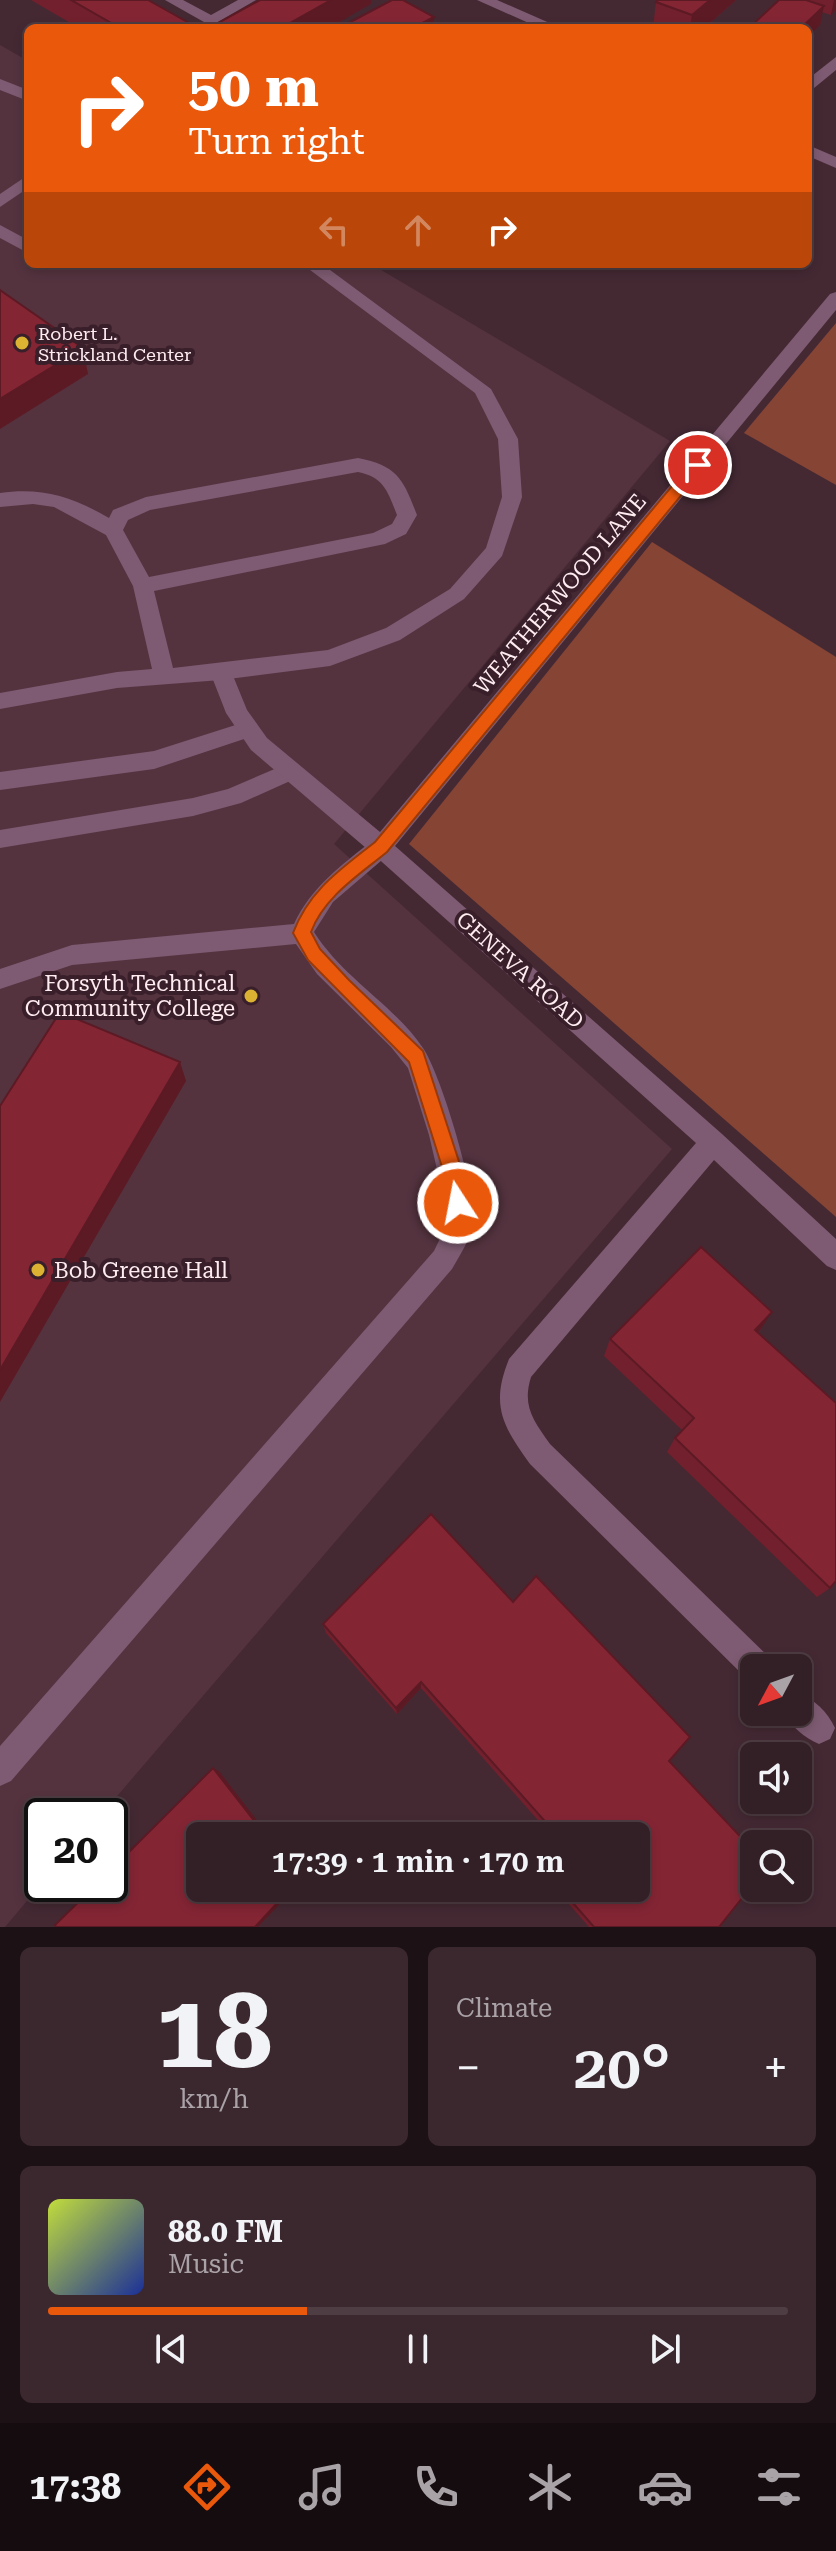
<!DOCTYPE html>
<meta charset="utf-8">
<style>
:root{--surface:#331f26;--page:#3b272e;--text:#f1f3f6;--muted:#a9a2a7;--line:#4e3d43;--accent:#ea580c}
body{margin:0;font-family:"Roboto Serif",serif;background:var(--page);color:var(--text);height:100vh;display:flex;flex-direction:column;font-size:30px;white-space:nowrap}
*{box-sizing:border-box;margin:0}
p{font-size:26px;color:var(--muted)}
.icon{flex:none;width:44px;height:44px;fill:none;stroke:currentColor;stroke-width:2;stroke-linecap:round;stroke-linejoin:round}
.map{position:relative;height:1927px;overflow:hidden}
.panel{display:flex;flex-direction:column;gap:20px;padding:20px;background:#1c1115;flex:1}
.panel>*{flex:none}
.hud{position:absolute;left:24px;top:24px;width:788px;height:244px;border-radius:12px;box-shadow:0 4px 12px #0003,0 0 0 2px var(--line);background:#ea580c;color:#fff;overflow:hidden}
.needle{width:52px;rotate:229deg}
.tools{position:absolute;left:740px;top:1654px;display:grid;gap:16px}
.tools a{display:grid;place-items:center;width:72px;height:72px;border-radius:12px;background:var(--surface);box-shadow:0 4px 12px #0003,0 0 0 2px var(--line);font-size:40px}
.speed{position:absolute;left:24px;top:1798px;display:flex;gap:16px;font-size:40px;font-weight:700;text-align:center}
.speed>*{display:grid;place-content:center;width:104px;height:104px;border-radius:50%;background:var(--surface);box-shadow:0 4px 12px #0003,0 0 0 2px var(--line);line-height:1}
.speed .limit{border:4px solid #111;border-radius:12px;background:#fff;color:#111}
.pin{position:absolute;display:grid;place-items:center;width:68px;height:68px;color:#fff;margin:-34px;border:4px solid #fff;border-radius:50%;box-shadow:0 2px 8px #0007}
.me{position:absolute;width:88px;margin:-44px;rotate:349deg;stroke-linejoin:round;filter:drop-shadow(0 0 6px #0008)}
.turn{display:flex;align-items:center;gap:28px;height:168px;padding:0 32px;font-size:36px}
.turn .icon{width:104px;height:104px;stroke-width:2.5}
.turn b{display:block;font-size:56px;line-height:68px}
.lanes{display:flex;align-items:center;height:76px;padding:0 32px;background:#0003;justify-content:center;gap:40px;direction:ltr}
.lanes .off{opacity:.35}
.big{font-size:60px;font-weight:600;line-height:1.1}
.panel .card{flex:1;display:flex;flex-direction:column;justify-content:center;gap:12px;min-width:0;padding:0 28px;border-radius:12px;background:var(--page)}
.panel .dial{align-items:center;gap:0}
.dial b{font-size:104px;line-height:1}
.song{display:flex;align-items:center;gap:24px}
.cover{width:96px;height:96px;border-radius:12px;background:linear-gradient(135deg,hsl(70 70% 55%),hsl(230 70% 35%))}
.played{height:8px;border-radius:4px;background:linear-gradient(90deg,var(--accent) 35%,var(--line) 35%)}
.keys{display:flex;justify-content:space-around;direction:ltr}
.heat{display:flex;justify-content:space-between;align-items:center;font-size:44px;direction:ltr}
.panel .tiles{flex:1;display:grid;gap:20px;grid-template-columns:1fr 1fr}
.card:last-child{grid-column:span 2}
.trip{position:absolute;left:186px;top:1822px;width:464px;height:80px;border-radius:12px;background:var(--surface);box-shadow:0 4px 12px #0003,0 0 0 2px var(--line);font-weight:600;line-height:80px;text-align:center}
.tabs{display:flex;height:128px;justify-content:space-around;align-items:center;background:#140c0f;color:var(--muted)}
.tabs .icon{width:56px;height:56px}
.tabs .current{color:var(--accent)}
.tabs b{font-size:36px;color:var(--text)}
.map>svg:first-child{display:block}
</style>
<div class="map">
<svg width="836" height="1927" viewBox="0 0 836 1927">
<rect width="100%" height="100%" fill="#442933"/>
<!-- built -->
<path fill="#54333f" d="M 0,45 L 28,61 L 28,264 L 371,264 L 670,441 L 334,844 L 672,1149 L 100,1816 L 42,1816 L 42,1883 L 5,1927 L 0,1927 Z"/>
<!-- green -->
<g fill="#864435">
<path d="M 836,323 L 836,485 L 744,433 Z"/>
<path d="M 652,542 L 836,657 L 836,1217 L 409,844 Z"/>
</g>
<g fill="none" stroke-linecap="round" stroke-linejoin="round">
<!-- lane -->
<g fill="#7e5b72" fill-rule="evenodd">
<path d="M 165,0 L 183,0 L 211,15 L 238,0 L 256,0 L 211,26 Z"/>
<path d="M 0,79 L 28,90 L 28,101 L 0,90 Z"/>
<path d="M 28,175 L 28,188 L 0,207 L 0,194 Z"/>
<path d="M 0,225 L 28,240 L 28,253 L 0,238 Z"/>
<path d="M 302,264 L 322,264 L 491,389 L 518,439 L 522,497 L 502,556 L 464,599 L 400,640 L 330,666 L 221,680 L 117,688 L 0,709 L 0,693 L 117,672 L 152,669 L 133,586 L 106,535 L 54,507 L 33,504 L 0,507 L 0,493 C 42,487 73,497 109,518 L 113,510 L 146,497 L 358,458 C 398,466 403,479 417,515 L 406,534 L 385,544 L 154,591 L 173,668 L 328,650 L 386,628 L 450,589 L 486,548 L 502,497 L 498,439 L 475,393 ZM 358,472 C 384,477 388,492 397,515 L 392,524 L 373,533 L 149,577 L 123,530 L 128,520 L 150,510 Z"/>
<path d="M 248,721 L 256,723 L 259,729 L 256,735 L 154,769 L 0,790 L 0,772 L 154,751 Z"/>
<path d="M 291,762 L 299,765 L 302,771 L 299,777 L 241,803 L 193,816 L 0,848 L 0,830 L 193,798 L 228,789 Z"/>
<path d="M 381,838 L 389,840 L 392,847 L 389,854 L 333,902 L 314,932 C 344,979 394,1005 423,1048 C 441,1074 477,1194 473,1224 C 470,1240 460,1255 452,1269 L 11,1781 L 0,1786 L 0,1746 L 434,1251 L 446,1226 L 446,1208 L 429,1135 L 408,1068 L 391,1047 L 317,974 L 296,944 L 72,965 L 0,989 L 0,969 L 72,945 L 294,924 C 311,887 342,865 373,840 Z"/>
</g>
<!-- street -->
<g fill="#7e5b72" fill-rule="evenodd">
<path d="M 477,0 L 497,0 L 561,28 L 540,28 Z"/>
<path d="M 836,57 L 836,70 L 808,93 L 808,79 Z"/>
<path d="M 808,145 L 836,157 L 836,168 L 808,156 Z"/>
<path d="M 836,292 L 836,310 L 395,846 L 722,1134 L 836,1239 L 836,1270 L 827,1266 L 714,1160 L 531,1377 C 522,1406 533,1420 550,1444 L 769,1657 L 773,1668 L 754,1668 L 754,1682 L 747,1679 L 530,1464 C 503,1426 490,1406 509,1359 L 696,1143 L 373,854 L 251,750 L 226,713 L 210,672 L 213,666 L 229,666 L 247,710 L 267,738 L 380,832 L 830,294 Z"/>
<path d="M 798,1693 C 814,1699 828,1712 835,1728 L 830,1739 L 819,1744 C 805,1738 790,1726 784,1712 L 798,1712 Z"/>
</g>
</g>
<!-- wall -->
<g fill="#72202d">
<path d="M 31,0 L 148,0 L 198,28 L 79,28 Z"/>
<path d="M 658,0 L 736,0 L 704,28 L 653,28 L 656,2 Z"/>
<path d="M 779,0 L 836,0 L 831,15 L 822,12 L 820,25 Z"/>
<path d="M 761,1329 L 758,1332 L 830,1588 L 817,1597 L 667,1452 L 675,1438 L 682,1430 L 604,1356 L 610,1339 Z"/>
<path d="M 513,1602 L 669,1761 L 719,1927 L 589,1927 L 567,1902 L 579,1888 L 636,1888 L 636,1836 L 552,1836 L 421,1688 L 397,1714 L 326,1633 L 323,1624 Z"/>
</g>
<!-- shaded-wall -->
<g fill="#5c1a24">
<path d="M 331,0 L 371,0 L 371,4 L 329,28 L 281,28 Z"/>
<path d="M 710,0 L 736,0 L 704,28 L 690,28 L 692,15 Z"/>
<path d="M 834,0 L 836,0 L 836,10 L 831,15 Z"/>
<path d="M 824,6 L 820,25 L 808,37 L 808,28 L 801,28 Z"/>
<path d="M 434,17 L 433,28 L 413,28 Z"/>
<path d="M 83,348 L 88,374 L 0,429 L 0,399 Z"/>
<path d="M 180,1062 L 186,1081 L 0,1402 L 0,1370 Z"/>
<path d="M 772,1312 L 761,1329 L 745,1346 L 755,1330 Z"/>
<path d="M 421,1682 L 421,1688 L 397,1714 L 396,1708 Z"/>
<path d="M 213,1768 L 219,1771 L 269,1836 L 266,1836 Z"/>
<path d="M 291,1888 L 295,1888 L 258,1927 L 255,1927 Z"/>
</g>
<!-- building -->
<g fill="#842534" stroke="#5c1a24" stroke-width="2">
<path d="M 71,0 L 148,0 L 198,28 L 120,28 Z"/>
<path d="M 260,0 L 331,0 L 281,28 L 227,28 L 218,23 Z"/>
<path d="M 392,0 L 403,0 L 434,17 L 413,28 L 339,28 Z"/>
<path d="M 658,0 L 710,0 L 692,15 L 656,2 Z"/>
<path d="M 779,0 L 806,0 L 824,6 L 801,28 L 749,28 Z"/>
<path d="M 0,290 L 83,348 L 0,399 Z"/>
<path d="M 60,1012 L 180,1062 L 0,1370 L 0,1106 Z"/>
<path d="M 701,1247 L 772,1312 L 755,1330 L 836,1403 L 836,1581 L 830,1588 L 675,1438 L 694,1418 L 610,1339 Z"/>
<path d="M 431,1514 L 513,1602 L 536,1576 L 690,1737 L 669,1761 L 754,1851 L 754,1883 L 719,1927 L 594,1927 L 573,1903 L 585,1888 L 636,1888 L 636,1836 L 558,1836 L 421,1682 L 396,1708 L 323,1624 Z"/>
<path d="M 213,1768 L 266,1836 L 200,1836 L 200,1888 L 291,1888 L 255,1927 L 56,1927 L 55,1925 L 97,1884 L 110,1884 L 110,1871 Z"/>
</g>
<!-- route -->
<path fill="#ea580c" stroke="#983908" stroke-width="2" d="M 698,460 L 705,465 L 703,469 L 387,852 C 359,875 324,897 311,932 L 320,949 L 349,980 L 423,1051 L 466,1183 L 468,1203 L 465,1209 L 458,1212 L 451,1209 L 447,1183 L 409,1062 L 308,960 L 293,933 C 309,890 341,869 375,842 L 692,462 Z"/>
<!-- markers -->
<g fill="#dcb233" stroke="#391f29" stroke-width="3">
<circle cx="22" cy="343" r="8"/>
<circle cx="251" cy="996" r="8"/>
<circle cx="38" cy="1270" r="8"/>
</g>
<g text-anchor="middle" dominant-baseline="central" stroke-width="8" stroke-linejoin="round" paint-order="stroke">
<!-- far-poi labels -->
<g font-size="18" fill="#feecf1" stroke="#391f29" text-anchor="start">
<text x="38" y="333">Robert L.<tspan x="38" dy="21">Strickland Center</tspan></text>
</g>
<!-- street labels -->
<g font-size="22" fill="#feecf1" stroke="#391f29">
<text transform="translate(560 594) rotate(-50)">WEATHERWOOD LANE</text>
<text transform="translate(520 970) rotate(42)">GENEVA ROAD</text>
</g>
<!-- poi labels -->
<g font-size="22" fill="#feecf1" stroke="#391f29" text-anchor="end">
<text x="235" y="983">Forsyth Technical<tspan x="235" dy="25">Community College</tspan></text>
<text x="54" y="1270" text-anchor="start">Bob Greene Hall</text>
</g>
</g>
</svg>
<div class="tools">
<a><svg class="needle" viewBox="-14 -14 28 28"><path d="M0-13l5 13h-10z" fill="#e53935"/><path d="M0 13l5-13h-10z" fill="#a9a2a7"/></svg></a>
<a><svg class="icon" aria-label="sound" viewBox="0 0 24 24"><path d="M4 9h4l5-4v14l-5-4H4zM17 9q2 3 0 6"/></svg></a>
<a><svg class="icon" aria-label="search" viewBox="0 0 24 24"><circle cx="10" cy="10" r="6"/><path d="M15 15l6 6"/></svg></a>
</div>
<div class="speed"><div class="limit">20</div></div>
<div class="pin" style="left:698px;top:465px;background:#d93025"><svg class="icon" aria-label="arrive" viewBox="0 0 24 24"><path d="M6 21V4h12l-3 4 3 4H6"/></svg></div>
<svg class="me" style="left:458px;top:1203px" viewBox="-20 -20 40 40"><circle r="17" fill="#ea580c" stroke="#fff" stroke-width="3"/><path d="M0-11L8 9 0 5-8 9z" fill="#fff"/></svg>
<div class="trip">17:39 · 1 min · 170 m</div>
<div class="hud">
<div class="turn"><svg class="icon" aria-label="right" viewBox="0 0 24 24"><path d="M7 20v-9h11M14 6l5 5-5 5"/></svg><div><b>50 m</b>Turn right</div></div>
<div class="lanes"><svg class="icon off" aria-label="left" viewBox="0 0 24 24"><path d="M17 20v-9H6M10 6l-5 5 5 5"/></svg><svg class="icon off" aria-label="ahead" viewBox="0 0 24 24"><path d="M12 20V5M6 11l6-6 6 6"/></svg><svg class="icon" aria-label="right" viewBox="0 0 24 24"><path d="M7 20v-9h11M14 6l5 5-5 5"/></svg></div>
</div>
</div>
<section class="panel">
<div class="tiles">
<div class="card dial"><b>18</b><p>km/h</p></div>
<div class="card"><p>Climate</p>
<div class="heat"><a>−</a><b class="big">20°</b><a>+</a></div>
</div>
<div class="card">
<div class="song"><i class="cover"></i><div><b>88.0 FM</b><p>Music</p></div></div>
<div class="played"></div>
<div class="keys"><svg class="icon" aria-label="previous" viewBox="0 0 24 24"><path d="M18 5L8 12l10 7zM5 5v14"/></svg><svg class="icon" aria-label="pause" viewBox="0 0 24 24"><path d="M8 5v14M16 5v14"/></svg><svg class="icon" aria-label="next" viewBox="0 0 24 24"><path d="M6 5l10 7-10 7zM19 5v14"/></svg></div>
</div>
</div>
</section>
<nav class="tabs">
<b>17:38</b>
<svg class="icon current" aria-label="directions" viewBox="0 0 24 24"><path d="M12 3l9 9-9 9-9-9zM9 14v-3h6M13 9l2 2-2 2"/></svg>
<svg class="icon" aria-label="music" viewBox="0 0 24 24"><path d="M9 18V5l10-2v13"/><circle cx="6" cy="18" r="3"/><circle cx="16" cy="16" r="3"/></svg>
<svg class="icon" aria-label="phone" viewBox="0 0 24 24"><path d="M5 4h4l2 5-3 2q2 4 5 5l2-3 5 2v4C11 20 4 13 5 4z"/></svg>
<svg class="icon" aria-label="climate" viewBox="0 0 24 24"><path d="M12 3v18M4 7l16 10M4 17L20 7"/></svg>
<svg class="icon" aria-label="car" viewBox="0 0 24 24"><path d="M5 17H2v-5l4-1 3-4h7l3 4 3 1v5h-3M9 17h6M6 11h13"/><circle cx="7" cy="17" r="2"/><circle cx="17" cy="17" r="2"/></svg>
<svg class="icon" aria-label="filters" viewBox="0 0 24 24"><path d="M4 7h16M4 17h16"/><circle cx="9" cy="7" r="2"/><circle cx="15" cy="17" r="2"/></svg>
</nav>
